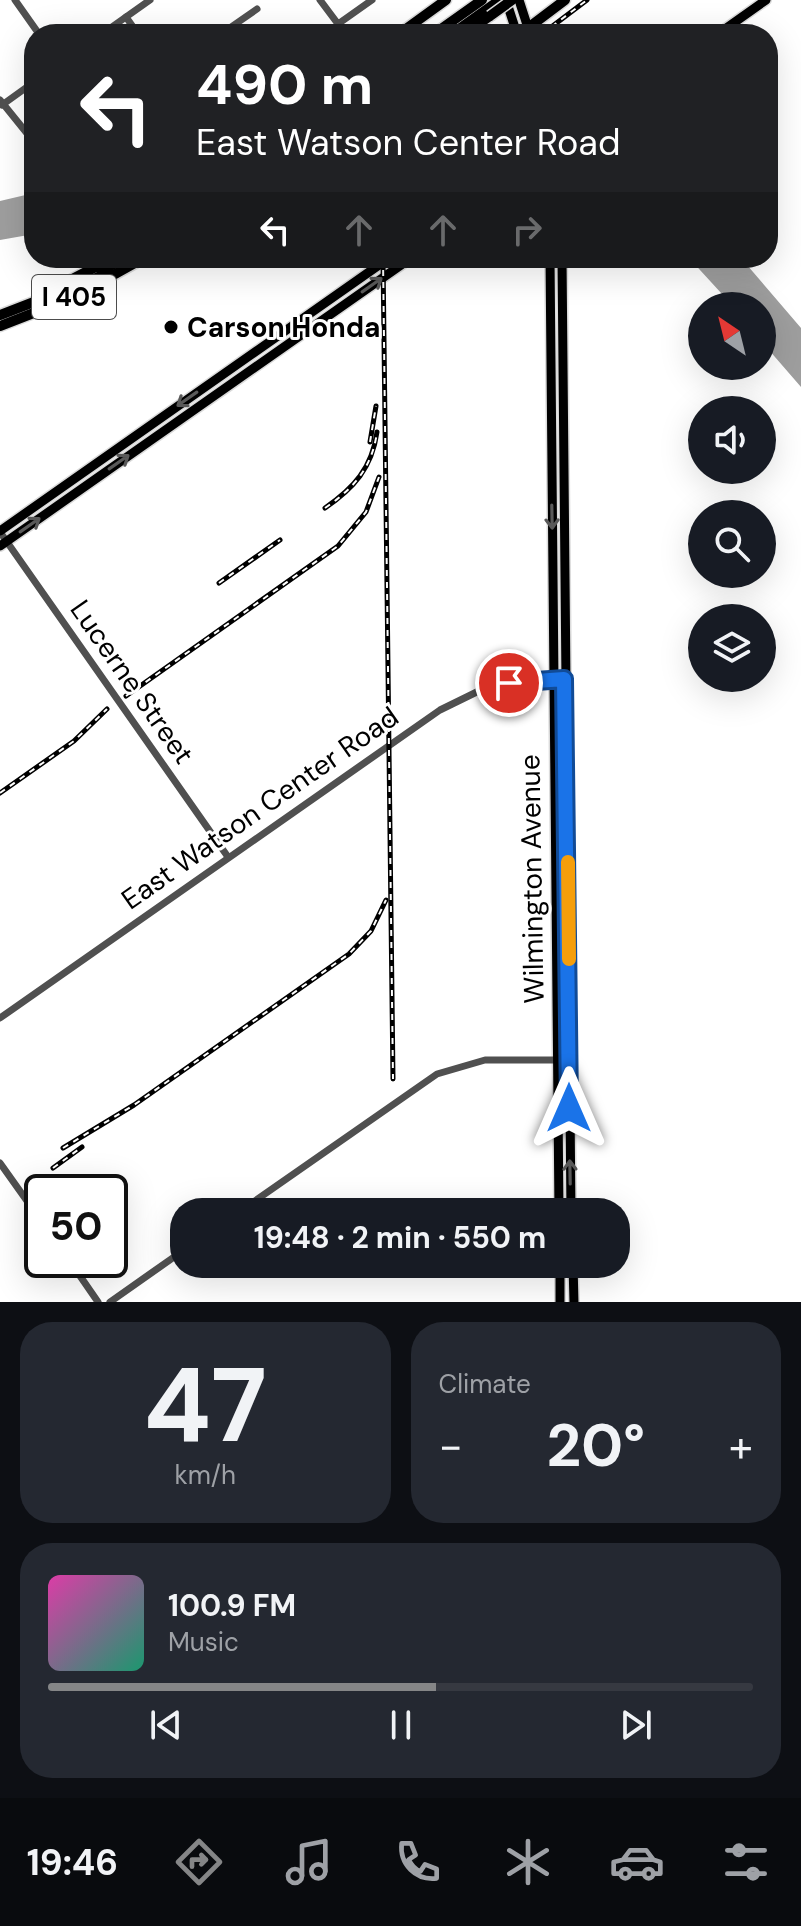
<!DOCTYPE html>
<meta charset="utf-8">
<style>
:root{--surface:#171b24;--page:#242831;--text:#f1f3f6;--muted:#9ea1a6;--line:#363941;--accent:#858687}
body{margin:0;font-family:"DM Sans",sans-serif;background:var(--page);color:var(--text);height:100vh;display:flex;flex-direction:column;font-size:30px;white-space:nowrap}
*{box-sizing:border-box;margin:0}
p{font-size:26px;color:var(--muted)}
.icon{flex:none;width:44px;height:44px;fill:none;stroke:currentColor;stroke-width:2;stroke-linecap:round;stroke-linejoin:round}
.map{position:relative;height:1302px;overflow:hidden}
.panel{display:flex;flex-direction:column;gap:20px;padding:20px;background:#0d0f14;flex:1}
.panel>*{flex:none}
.banner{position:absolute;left:24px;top:24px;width:754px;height:244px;border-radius:32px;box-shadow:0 8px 32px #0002;background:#202124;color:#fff;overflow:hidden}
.needle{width:52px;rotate:325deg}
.controls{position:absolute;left:688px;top:292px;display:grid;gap:16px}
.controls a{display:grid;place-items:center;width:88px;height:88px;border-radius:50%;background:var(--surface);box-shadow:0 8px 32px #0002;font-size:40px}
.speed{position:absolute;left:24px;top:1174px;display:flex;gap:16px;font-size:40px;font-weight:700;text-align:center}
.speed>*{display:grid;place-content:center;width:104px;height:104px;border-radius:50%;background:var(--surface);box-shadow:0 8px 32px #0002;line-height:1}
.speed .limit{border:4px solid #111;border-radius:12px;background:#fff;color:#111}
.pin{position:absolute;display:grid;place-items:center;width:68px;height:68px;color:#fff;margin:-34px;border:4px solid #fff;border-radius:50%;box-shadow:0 2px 8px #0007}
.me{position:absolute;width:88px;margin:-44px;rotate:0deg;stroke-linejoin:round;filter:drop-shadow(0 0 6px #0008)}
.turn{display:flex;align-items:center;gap:28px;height:168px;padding:0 40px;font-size:36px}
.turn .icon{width:104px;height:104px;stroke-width:2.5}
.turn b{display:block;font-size:56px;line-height:68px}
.lanes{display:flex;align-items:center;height:76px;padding:0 40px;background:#0003;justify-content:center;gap:40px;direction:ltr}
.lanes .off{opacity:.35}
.big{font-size:60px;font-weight:700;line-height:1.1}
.panel .widget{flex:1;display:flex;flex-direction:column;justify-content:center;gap:12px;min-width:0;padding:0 28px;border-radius:32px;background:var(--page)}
.panel .dial{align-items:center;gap:0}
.dial b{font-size:104px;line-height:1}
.song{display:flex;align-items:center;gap:24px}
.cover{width:96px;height:96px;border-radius:12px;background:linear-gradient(135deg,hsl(320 70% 55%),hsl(160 70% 35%))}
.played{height:8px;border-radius:4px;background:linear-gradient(90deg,var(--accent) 55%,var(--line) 55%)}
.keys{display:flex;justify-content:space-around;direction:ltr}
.heat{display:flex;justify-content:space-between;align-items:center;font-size:44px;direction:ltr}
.panel .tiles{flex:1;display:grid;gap:20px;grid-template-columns:1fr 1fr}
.widget:last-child{grid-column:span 2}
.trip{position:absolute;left:170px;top:1198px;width:460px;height:80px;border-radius:32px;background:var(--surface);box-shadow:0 8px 32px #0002;font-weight:700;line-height:80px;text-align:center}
.menu{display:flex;height:128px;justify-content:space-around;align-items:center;background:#090b0e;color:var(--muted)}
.menu .icon{width:56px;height:56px}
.menu .current{color:var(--accent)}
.menu b{font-size:36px;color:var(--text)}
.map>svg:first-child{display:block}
</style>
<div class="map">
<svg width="801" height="1302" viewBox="0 0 801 1302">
<rect width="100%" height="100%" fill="#fff"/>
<!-- water -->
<g fill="#9e9e9e">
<path d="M 34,193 L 34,234 L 0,240 L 0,201 Z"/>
<path d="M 689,258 L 741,258 L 801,328 L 801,387 L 762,342 L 762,306 L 733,306 Z"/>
</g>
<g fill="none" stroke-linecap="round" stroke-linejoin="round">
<!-- major casing -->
<g stroke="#dbdbdb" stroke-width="12">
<g id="major">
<path d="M 506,0 L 517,34"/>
<path d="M 519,0 L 530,34"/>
<path d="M 718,34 L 766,0"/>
<path d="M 550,258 L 559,1212"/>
<path d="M 562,258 L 571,1212"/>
<path d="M 0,531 L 389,258"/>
<path d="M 0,546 L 411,258"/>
<path d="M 560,1264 L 560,1302"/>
<path d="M 573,1264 L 574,1302"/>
</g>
</g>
<!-- highway casing -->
<g stroke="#dbdbdb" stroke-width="13">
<g id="highway">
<path d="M 399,34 L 446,0"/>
<path d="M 434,34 L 482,0"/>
<path d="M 452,34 L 500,0"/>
<path d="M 464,34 L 490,16"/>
<path d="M 520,34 L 565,0"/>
<path d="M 102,271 L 124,258"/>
<path d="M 61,285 L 107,261"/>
<path d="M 65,294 L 108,272"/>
<path d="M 0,315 L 70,288"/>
<path d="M 0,326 L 72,298 L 144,258"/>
</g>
</g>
<!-- minor -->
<g stroke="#505050" stroke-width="7">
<path d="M 15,0 L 39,34"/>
<path d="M 320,0 L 338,24 L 372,0"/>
<path d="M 126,17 L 138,34"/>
<path d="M 102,34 L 150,0"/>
<path d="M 221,34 L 257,9"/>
<path d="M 0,100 L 34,142"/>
<path d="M 2,105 L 34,82"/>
<path d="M 0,532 L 228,857"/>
<path d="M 0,1018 L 440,710 L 489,686 L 564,679"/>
<path d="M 0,1163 L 42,1222"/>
<path d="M 239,1212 L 437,1074 L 485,1060 L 559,1060"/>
<path d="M 69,1260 L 98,1302"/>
<path d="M 110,1302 L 184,1250"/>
</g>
<!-- major -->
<use href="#major" stroke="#000" stroke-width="9"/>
<!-- highway -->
<use href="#highway" stroke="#000" stroke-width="10"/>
<!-- rail casing -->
<g stroke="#000" stroke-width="5">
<g id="rail">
<path d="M 542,34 L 587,0"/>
<path d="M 383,258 L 393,1079"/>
<path d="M 370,442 L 376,406"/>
<path d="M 325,508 C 354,488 372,468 377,432"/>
<path d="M 219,583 L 280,540"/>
<path d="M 126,696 L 338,546 L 366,512 L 379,477"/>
<path d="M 0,793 L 74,741 L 107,709"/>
<path d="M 63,1148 L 134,1105 L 349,954 L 371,931 L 386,900"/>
<path d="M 53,1168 L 82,1147"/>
</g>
</g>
<!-- rail -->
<use href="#rail" stroke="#fff" stroke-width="2" stroke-dasharray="6" stroke-linecap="butt"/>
<!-- highway-bridge casing -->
<g stroke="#dbdbdb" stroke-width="13" stroke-linecap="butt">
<path id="highway-bridge" d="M 490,16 L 512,0"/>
</g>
<!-- highway-bridge -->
<use href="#highway-bridge" stroke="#000" stroke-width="10"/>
</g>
<!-- one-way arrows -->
<defs><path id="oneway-shaft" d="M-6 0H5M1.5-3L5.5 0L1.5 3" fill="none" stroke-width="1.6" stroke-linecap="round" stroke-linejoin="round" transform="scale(2)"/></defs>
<g stroke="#595959">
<use href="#oneway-shaft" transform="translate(372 285) rotate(-35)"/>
<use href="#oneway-shaft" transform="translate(187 399) rotate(145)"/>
<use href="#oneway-shaft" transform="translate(119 462) rotate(-35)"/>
<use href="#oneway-shaft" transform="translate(552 517) rotate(89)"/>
<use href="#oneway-shaft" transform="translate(30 525) rotate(-35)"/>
<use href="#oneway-shaft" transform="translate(570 1172) rotate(-91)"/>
</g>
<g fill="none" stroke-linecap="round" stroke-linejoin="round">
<!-- route casing -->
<g stroke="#114b97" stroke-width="20">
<path id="route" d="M 509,683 L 564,679 L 569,1108"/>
</g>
<!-- route -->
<use href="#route" stroke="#1a73e8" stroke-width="14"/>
<!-- slow -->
<path stroke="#f59e0b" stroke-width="14" d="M 568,862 L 569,959"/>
</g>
<!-- markers -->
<circle fill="#000" stroke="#fff" stroke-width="3" cx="171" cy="327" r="8"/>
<g text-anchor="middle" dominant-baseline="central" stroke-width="6" stroke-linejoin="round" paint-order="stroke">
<!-- shield labels -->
<rect fill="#fff" stroke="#4c4c4c" stroke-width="2" x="32" y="275" width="84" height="44" rx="6"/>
<g font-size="26" font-weight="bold" fill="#000">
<text x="74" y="297">I 405</text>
</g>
<!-- poi labels -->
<g font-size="28" font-weight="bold" fill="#000" stroke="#fff" text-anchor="start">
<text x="187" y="327">Carson Honda</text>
</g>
<!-- street labels -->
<g font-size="28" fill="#000" stroke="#fff">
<text transform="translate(132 682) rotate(55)">Lucerne Street</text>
<text transform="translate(260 808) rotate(-35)">East Watson Center Road</text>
<text transform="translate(532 879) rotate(-91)">Wilmington Avenue</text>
</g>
</g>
</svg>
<div class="controls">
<a><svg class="needle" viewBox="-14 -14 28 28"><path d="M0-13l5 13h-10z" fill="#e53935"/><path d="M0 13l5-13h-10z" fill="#9ea1a6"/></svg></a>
<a><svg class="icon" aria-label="sound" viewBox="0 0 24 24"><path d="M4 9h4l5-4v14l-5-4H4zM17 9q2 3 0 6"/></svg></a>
<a><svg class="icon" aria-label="search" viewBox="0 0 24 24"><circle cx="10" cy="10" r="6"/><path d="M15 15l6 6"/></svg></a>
<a><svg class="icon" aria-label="layers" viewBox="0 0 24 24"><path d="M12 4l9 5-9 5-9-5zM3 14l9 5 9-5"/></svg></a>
</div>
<div class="speed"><div class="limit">50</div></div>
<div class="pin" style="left:509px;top:683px;background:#d93025"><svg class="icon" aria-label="arrive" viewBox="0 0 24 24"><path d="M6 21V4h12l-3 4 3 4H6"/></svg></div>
<svg class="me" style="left:569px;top:1108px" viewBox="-20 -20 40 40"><path d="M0-17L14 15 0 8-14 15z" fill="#1a73e8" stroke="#fff" stroke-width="4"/></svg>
<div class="trip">19:48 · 2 min · 550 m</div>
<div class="banner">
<div class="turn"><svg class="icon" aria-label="left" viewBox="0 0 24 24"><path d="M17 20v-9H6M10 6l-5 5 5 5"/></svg><div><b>490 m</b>East Watson Center Road</div></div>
<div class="lanes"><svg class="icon" aria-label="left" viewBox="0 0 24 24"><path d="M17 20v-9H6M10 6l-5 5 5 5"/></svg><svg class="icon off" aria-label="ahead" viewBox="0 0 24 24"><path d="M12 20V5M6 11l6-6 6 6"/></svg><svg class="icon off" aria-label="ahead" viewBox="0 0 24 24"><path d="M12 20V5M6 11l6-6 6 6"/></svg><svg class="icon off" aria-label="right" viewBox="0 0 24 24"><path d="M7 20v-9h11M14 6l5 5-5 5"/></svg></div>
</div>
</div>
<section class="panel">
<div class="tiles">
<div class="widget dial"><b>47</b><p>km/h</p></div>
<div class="widget"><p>Climate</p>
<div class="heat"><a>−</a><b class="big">20°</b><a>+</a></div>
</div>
<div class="widget">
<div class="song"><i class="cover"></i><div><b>100.9 FM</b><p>Music</p></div></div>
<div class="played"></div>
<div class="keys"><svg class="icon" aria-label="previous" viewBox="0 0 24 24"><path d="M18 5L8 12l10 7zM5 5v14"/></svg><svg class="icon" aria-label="pause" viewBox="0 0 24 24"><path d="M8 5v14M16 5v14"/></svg><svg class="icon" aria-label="next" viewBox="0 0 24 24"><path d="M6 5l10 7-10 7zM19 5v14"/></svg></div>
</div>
</div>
</section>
<nav class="menu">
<b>19:46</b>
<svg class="icon current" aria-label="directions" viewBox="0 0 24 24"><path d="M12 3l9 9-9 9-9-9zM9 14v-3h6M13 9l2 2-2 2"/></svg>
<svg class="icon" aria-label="music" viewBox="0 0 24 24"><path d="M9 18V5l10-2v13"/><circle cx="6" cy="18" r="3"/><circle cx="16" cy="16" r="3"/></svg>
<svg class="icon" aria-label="phone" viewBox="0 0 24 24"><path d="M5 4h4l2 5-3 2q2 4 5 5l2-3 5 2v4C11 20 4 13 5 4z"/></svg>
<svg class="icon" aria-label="climate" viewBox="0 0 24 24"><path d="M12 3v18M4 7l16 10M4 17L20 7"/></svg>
<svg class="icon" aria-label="car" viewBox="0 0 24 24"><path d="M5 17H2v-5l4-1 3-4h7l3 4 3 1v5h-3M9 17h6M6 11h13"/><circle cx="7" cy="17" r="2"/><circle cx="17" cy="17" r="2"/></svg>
<svg class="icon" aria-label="filters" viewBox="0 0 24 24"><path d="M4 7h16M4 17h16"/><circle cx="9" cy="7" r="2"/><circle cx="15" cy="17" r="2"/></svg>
</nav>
